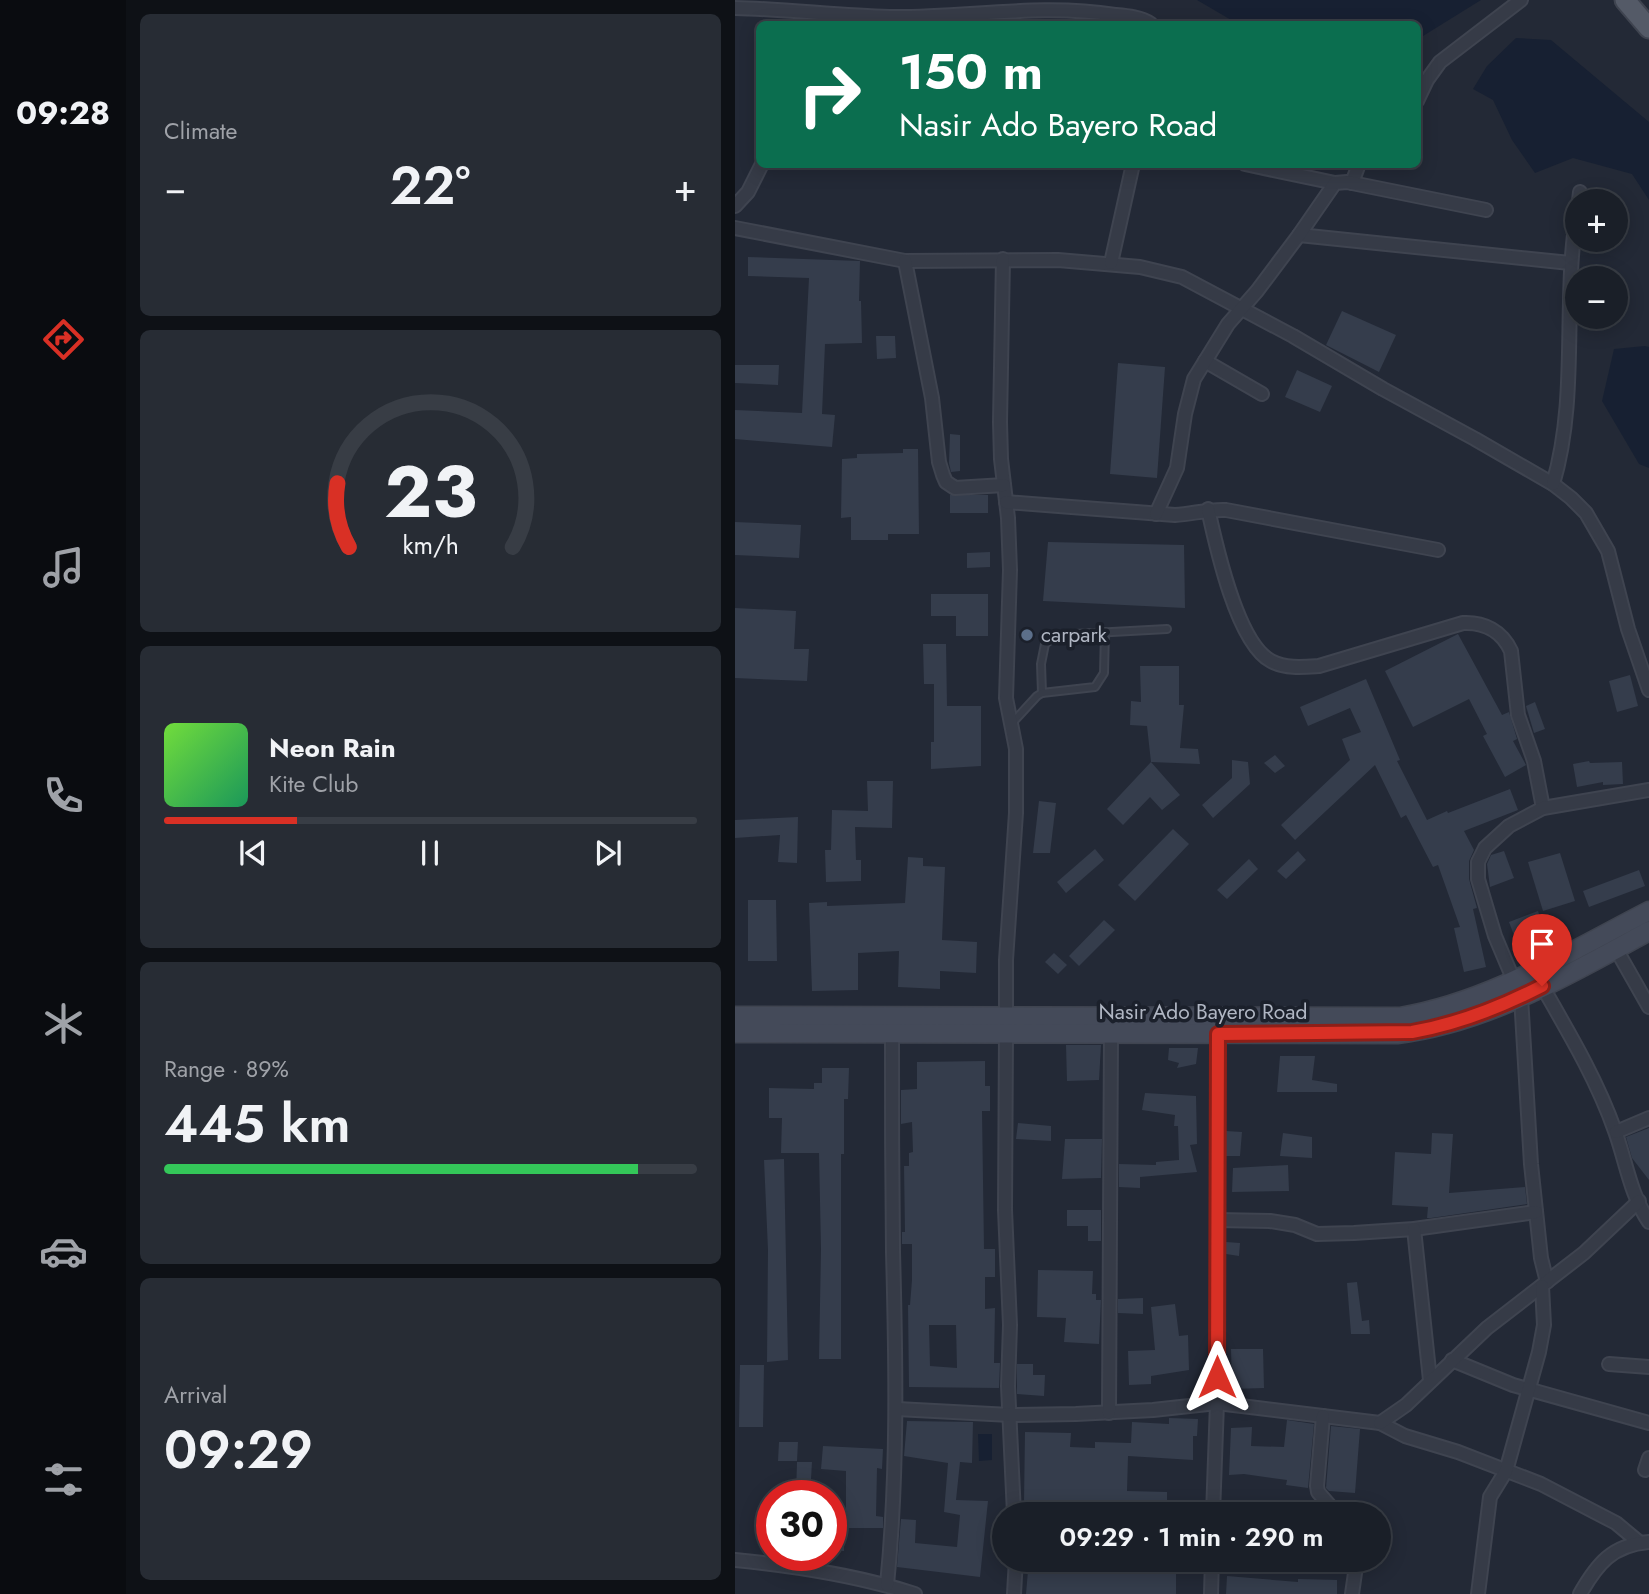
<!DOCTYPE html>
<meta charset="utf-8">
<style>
:root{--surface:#1a1f28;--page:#272c34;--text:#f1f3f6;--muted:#9fa2a8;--line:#383d45;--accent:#d93025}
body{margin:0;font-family:Jost,sans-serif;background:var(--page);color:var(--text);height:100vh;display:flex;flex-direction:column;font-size:26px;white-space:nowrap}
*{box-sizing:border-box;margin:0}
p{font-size:23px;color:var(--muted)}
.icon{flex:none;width:38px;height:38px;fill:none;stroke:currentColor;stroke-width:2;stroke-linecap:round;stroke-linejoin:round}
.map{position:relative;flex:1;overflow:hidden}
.details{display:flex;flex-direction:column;gap:14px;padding:14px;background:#0e1116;width:609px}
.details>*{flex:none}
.banner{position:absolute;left:21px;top:21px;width:665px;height:147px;border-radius:10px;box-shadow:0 4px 18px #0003,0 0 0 2px var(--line);background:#0b6e4f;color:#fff;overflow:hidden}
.tools{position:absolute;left:830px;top:189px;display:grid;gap:14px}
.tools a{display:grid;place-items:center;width:63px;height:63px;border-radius:50%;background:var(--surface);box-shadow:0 4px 18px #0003,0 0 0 2px var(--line);font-size:35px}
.speed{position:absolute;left:21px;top:1480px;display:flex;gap:14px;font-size:35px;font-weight:700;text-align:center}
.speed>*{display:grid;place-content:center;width:91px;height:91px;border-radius:50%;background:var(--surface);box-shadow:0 4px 18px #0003,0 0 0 2px var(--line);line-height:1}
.speed .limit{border:10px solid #d22;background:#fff;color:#111}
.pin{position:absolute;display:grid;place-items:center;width:60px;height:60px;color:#fff;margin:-72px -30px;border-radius:50% 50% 50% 0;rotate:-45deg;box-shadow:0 0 7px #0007}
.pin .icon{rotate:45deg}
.me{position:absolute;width:77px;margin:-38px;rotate:0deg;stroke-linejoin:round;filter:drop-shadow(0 0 5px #0008)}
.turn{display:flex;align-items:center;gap:24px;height:147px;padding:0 28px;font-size:32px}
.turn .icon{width:91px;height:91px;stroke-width:2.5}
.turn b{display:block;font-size:49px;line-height:60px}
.big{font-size:52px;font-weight:600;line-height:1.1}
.details .widget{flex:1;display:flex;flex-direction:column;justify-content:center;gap:10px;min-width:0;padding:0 24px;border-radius:10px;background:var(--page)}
.details .dial{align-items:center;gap:0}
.dial svg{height:182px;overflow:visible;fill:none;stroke:var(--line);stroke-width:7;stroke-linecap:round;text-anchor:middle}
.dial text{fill:var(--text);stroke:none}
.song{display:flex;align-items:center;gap:21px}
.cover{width:84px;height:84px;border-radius:10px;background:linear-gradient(135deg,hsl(100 70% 55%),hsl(150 70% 35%))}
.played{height:7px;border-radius:4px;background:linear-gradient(90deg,var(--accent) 25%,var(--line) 25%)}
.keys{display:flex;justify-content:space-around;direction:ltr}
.heat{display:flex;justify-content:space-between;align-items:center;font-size:38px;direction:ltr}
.charge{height:10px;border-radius:5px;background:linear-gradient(90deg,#34c759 89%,var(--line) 0)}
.trip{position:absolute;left:257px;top:1502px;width:399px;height:70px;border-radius:35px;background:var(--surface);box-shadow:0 4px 18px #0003,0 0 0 2px var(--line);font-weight:600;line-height:70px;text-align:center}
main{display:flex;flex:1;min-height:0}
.menu{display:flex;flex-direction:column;width:126px;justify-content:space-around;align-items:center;background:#0a0c10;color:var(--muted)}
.menu .icon{width:49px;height:49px}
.menu .selected{color:var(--accent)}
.menu b{font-size:32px;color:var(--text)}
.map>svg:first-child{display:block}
</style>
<main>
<nav class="menu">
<b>09:28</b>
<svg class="icon selected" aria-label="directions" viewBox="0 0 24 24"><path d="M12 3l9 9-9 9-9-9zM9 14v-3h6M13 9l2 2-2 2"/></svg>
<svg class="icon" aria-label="music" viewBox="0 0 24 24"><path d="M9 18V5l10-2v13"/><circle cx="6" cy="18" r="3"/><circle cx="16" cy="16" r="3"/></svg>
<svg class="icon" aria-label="phone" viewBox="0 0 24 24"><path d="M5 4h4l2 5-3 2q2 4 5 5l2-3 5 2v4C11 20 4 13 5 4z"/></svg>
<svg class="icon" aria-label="climate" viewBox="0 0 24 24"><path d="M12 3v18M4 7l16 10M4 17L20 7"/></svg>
<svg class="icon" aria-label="car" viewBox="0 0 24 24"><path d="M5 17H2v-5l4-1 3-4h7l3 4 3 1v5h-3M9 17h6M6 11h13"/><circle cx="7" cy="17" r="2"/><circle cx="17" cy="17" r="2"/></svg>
<svg class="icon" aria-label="filters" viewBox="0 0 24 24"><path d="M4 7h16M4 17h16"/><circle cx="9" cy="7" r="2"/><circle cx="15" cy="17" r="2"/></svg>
</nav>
<section class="details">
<div class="widget"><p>Climate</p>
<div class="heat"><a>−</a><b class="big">22°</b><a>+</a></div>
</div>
<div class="widget dial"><svg viewBox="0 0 100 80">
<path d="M14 69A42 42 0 1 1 86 69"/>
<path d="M14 69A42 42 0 0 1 9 41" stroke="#d93025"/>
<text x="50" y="56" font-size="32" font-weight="700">23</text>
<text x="50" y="72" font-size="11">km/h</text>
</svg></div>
<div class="widget">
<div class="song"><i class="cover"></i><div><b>Neon Rain</b><p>Kite Club</p></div></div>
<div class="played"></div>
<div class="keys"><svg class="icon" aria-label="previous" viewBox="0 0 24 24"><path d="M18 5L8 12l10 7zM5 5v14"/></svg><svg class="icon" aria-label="pause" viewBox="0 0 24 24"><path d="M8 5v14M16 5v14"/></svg><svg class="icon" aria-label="next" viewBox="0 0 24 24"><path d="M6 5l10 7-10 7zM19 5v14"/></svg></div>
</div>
<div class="widget"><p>Range · 89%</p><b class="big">445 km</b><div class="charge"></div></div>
<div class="widget"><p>Arrival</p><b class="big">09:29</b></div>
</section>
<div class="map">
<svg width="914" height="1594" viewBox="0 0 914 1594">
<rect width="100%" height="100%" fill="#232936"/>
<!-- water -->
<g fill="#172032">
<path d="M 462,0 L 746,0 L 688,36 L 683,37 L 682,24 L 503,24 Z"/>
<path d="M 781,38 L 816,40 L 914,122 L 914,200 L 897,174 L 838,158 L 800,173 L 777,140 L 758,100 L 738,89 L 752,66 Z"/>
<path d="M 910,346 L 914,347 L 914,468 L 904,464 L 867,401 L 879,349 Z"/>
<path d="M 243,1434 L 257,1434 L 257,1460 L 244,1461 Z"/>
</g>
<!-- building -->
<g fill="#353d4c" fill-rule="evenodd">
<path d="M 13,257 L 125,261 L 124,301 L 126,301 L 127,343 L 90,344 L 87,414 L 100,415 L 97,447 L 0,439 L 0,410 L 67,413 L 74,278 L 13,276 Z"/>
<path d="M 607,311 L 661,335 L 644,372 L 591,345 Z"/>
<path d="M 141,336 L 160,336 L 161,358 L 142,359 Z"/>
<path d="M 383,363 L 430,367 L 422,478 L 375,474 Z"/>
<path d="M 0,365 L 44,365 L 43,385 L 0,383 Z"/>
<path d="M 562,370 L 597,386 L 585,412 L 550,397 Z"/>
<path d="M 215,434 L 225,435 L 225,471 L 216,472 L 214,463 Z"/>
<path d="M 168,449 L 183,449 L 184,534 L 153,534 L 153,540 L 116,540 L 116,517 L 106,518 L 107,459 L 122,458 L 122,454 L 168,453 Z"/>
<rect x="215" y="495" width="38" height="18"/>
<path d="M 0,522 L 66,525 L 64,558 L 0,555 Z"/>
<path d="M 313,542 L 449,545 L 450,608 L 308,601 Z"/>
<path d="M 255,552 L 255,567 L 232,568 L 232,553 Z"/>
<path d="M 196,594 L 253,594 L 253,636 L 221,636 L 221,616 L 196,616 Z"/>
<path d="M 0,608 L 61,611 L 59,649 L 74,649 L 72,681 L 0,678 Z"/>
<path d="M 723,634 L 767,715 L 774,712 L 782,739 L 778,741 L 791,765 L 770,777 L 748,736 L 752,734 L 734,699 L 678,727 L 650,671 Z"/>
<path d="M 188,644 L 211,644 L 212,706 L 246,706 L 246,766 L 196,769 L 196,742 L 199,742 L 199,684 L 189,684 Z"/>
<path d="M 405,666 L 444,666 L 444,705 L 449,705 L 445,748 L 463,749 L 465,764 L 416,762 L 412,726 L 395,725 L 396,701 L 406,702 Z"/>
<path d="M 895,675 L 903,706 L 882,712 L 874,681 Z"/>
<path d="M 631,679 L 665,760 L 662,761 L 692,820 L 712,811 L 713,813 L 775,789 L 783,810 L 729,831 L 739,850 L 734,861 L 734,879 L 742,908 L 738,909 L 751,967 L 729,972 L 719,928 L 725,927 L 703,865 L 698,867 L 671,815 L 666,818 L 640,765 L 560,840 L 546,825 L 615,760 L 607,739 L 626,732 L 615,708 L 573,726 L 565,707 Z"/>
<path d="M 800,702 L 810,729 L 799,733 L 791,706 Z"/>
<path d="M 540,755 L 550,766 L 540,773 L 529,763 Z"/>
<path d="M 497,760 L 513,762 L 515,784 L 478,818 L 467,805 L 497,778 Z"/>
<path d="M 854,761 L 855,763 L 887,762 L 888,784 L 868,785 L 868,782 L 842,787 L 838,764 Z"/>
<path d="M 416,762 L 445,795 L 427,810 L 415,797 L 388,825 L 372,809 Z"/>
<path d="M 132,781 L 158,781 L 157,828 L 120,827 L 121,860 L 126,860 L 126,881 L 91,882 L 90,850 L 96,850 L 97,810 L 133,811 Z"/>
<path d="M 304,801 L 321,803 L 315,853 L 298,853 Z"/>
<path d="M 63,817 L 62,863 L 43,862 L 45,835 L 0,838 L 0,820 Z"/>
<path d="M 438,829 L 454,844 L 400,901 L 383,885 Z"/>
<path d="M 360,849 L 369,860 L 331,893 L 322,882 Z"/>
<path d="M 563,851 L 571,860 L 551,879 L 542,871 Z"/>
<path d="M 769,851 L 779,878 L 755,887 L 752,864 L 756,855 Z"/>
<path d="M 825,853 L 840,901 L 808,911 L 793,862 Z"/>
<path d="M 173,857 L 188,858 L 188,866 L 210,867 L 207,940 L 242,942 L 241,973 L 205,971 L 205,989 L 163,987 L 164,951 L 123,953 L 123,990 L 77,991 L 74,903 L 92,902 L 92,906 L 170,903 Z"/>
<path d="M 514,859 L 523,869 L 492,899 L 482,890 Z"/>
<path d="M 904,870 L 910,886 L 854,907 L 848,891 Z"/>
<path d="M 13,900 L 41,900 L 42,961 L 13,961 Z"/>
<path d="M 803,911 L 809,928 L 780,938 L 774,922 Z"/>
<path d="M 369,920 L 380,930 L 344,966 L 334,956 Z"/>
<path d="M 319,953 L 332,965 L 323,974 L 310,962 Z"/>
<path d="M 331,1045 L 366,1045 L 364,1080 L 332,1081 Z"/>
<path d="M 434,1048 L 463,1048 L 461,1064 L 442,1068 L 444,1063 L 433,1060 Z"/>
<path d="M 545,1056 L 580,1056 L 577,1080 L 602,1084 L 602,1092 L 542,1092 Z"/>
<path d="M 250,1061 L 250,1086 L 255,1086 L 255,1111 L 247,1111 L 249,1249 L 260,1249 L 260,1277 L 250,1277 L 250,1309 L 260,1308 L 259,1363 L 265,1363 L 264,1388 L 174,1387 L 173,1305 L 175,1305 L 177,1280 L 177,1244 L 167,1244 L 167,1232 L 170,1232 L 169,1166 L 174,1166 L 174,1153 L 178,1152 L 177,1122 L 166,1124 L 166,1090 L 182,1089 L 182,1062 ZM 194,1325 L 221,1325 L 222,1368 L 195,1366 Z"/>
<path d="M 87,1068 L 114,1068 L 113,1099 L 109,1099 L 109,1154 L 106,1154 L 106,1359 L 84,1359 L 86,1249 L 84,1153 L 46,1153 L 47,1118 L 34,1118 L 34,1088 L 79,1089 L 79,1083 L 87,1083 Z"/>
<path d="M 410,1093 L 461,1096 L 462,1144 L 455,1145 L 462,1172 L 405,1177 L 405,1188 L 384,1187 L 384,1164 L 421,1165 L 421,1162 L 444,1160 L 443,1126 L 439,1126 L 440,1115 L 407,1110 Z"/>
<path d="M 283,1123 L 316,1126 L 316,1141 L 281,1139 Z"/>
<path d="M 914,1128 L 914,1180 L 897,1158 L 891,1137 Z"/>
<path d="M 491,1131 L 507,1132 L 505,1156 L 491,1156 Z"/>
<path d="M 548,1133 L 577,1137 L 577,1158 L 545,1156 Z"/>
<path d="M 697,1133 L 718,1134 L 714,1193 L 790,1187 L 792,1204 L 696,1218 L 692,1218 L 693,1207 L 657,1205 L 660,1152 L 696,1154 Z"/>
<path d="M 330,1139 L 367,1139 L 366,1178 L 327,1179 Z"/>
<path d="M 49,1159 L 53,1360 L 32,1362 L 33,1250 L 29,1160 Z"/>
<path d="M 553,1165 L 554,1191 L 497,1192 L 498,1168 Z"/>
<path d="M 332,1210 L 366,1210 L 366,1241 L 353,1241 L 353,1226 L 332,1226 Z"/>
<path d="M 491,1242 L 505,1243 L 504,1256 L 491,1254 Z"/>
<path d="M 303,1270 L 358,1271 L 357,1294 L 361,1294 L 361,1300 L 366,1300 L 364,1344 L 329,1342 L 331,1318 L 302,1317 Z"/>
<path d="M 622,1282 L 627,1321 L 634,1320 L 635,1334 L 616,1334 L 612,1283 Z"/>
<path d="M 408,1298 L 408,1314 L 383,1313 L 383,1299 Z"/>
<path d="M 440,1304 L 444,1336 L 453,1335 L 454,1370 L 416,1376 L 416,1384 L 394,1385 L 393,1351 L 420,1350 L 416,1307 Z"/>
<path d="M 496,1349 L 528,1349 L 529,1388 L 497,1389 Z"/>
<path d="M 282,1364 L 298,1364 L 298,1375 L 310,1375 L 309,1396 L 282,1394 Z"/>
<path d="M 5,1365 L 29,1365 L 28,1427 L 4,1427 Z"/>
<path d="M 434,1418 L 463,1419 L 462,1436 L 458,1436 L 458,1460 L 393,1456 L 392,1491 L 432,1492 L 432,1514 L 345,1514 L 346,1505 L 307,1503 L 306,1514 L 291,1514 L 292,1502 L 289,1502 L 290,1432 L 336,1433 L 335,1447 L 360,1448 L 360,1442 L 396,1443 L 397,1422 L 434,1424 Z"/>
<path d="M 552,1420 L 579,1424 L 573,1488 L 551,1485 L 552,1480 L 509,1474 L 494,1475 L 496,1428 L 517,1427 L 516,1446 L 549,1447 Z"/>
<path d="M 172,1421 L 238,1422 L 237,1463 L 225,1462 L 221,1500 L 253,1501 L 245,1577 L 162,1567 L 166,1519 L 181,1520 L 180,1543 L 222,1547 L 225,1515 L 209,1512 L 213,1463 L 169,1456 Z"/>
<path d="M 596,1426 L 625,1429 L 620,1493 L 594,1491 L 591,1488 Z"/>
<path d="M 44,1442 L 63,1442 L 62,1461 L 43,1461 Z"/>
<path d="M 88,1446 L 148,1449 L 147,1469 L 142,1468 L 141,1516 L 148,1517 L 148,1528 L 111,1528 L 111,1471 L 86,1469 Z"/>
<path d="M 62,1462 L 77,1462 L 75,1496 L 61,1496 Z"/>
<rect x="96" y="1535" width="13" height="16"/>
<path d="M 294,1559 L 314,1562 L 314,1570 L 345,1573 L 346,1559 L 382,1559 L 382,1564 L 441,1564 L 441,1594 L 291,1594 Z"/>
<path d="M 492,1576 L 563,1582 L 563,1579 L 602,1580 L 602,1594 L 491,1594 Z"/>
</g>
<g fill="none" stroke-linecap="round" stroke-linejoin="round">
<!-- lane casing -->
<g stroke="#3f4450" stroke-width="10">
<g id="lane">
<path d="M 307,693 L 306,664 L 310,644 L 322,635 L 432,629"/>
<path d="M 278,722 L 302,696 L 307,693 L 360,687 L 369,673 L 370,632"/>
</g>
</g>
<!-- street casing -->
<g stroke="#3f4450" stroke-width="16">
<g id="street">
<path d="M 0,8 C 52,9 104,16 155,17 C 231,18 305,3 380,15 C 392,16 406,17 416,24"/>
<path d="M 682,101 L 692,80 L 705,62 L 786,0"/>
<path d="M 510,164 L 600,183"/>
<path d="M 617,183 L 624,164"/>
<path d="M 844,201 L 845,192"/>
<path d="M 0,206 L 13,192 L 27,164"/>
<path d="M 0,228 L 170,261 L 323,260 L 405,267 L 447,277 L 558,336 L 648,389 L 740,439 L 818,484 L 836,498 L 851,513 L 873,551 L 893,629 L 914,690"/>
<path d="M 564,235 L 835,263"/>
<path d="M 268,259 L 265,422 L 266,459 L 273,518 L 275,570 L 271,698 L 281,749 L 281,813 L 271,960 L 271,1034 L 270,1210 L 275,1325 L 273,1386 L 279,1514"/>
<path d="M 170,261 L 197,398 L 204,462 L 208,475 L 211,482 L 220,488 L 269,485"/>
<path d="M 376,263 L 398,164"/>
<path d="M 470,361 L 527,394"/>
<path d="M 818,484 C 844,396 827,303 842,213"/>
<path d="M 271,502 L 440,515 C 458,514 473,509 491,510 L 703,550"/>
<path d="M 473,509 C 481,546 502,643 536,661 C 551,669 569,667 584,666 L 728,623 C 749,622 767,631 776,651 L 783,715 L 799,761 L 808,808"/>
<path d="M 421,514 L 442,468 L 450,414 L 459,379 L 493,324 L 522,291 L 564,235 L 600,183 L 612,182 L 751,210"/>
<path d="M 881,949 L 914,1007"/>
<path d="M 779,981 L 760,936 L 743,879 L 743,862 L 750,848 L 774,826 L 808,808 L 914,790"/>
<path d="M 807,986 C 834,1033 862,1080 880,1131 C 891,1161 895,1194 914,1222"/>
<path d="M 786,997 L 796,1164 L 806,1258 L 812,1282"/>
<path d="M 881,1132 L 914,1118"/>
<path d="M 482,1220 L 535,1221 L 560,1225 L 582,1234 L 619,1233 L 679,1229 L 801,1212"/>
<path d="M 679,1229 L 695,1380"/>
<path d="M 717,1360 L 778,1385 L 914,1423"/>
<path d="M 874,1364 L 914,1367"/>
<path d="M 162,1409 L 275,1415 L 341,1414 L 418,1410 L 482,1403 L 645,1423 L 670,1436 L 723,1452 L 806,1484 L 881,1523 L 905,1543"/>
<path d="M 374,1413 L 376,1034"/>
<path d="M 588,1416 L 582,1486 L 583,1492 L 602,1514"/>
<path d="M 645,1423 L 671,1405 L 752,1328 L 849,1253 L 904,1201"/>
<path d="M 910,1470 L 914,1458"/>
<path d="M 478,1514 L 482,1403 L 483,1034"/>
<path d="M 0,1560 C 61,1566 121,1575 180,1594"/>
<path d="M 152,1585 C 163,1474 161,1363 158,1252 C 157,1179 157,1107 157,1034"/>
<path d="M 279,1594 L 281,1559"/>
<path d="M 476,1594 L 477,1559"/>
<path d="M 617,1594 L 622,1559"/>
<path d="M 743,1594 L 755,1497 L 771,1471 L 804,1352 L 809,1325 L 807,1286"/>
<path d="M 845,1594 C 862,1564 877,1545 914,1542"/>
</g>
</g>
<!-- secondary casing -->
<g stroke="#3f4450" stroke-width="21">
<g id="secondary">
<path d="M 0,1016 L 665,1017 C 755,1002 834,952 914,911"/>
<path d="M 0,1033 L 662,1034 C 753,1023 835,974 914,931"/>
</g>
</g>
<!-- primary casing -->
<g stroke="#3f4450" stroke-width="23">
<path id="primary" d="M 890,0 L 914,28"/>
</g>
<!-- lane -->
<use href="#lane" stroke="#363b47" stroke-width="6"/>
<!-- street -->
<use href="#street" stroke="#363b47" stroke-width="12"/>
<!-- secondary -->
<use href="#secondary" stroke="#444a59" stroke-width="18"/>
<!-- primary -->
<use href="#primary" stroke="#545a67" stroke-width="19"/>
</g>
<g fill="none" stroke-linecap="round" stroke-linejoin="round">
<!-- route casing -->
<g stroke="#8d1f18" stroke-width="18">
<path id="route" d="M 482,1377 L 483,1034 L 677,1032 C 723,1024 766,1007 807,986"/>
</g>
<!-- route -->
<use href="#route" stroke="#d93025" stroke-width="12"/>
</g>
<!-- markers -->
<circle fill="#5c6f8a" stroke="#1b202b" stroke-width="2.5" cx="292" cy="635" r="7"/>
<g text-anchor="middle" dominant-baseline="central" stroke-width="7" stroke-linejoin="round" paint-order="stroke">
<!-- poi labels -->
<g font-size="21" fill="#b0b6c3" stroke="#1b202b" text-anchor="start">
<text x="306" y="635">carpark</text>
</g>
<!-- street labels -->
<g font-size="21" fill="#b0b6c3" stroke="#1b202b">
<text x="468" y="1012">Nasir Ado Bayero Road</text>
</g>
</g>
</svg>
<div class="tools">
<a>+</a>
<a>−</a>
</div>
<div class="speed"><div class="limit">30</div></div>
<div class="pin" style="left:807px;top:986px;background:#d93025"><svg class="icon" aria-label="arrive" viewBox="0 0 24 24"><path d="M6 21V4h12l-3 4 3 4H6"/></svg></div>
<svg class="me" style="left:482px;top:1377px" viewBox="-20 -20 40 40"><path d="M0-17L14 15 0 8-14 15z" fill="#d93025" stroke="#fff" stroke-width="4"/></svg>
<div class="trip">09:29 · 1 min · 290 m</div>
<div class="banner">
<div class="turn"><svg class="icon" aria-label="right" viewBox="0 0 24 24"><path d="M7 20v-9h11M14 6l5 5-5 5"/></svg><div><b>150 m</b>Nasir Ado Bayero Road</div></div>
</div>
</div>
</main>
